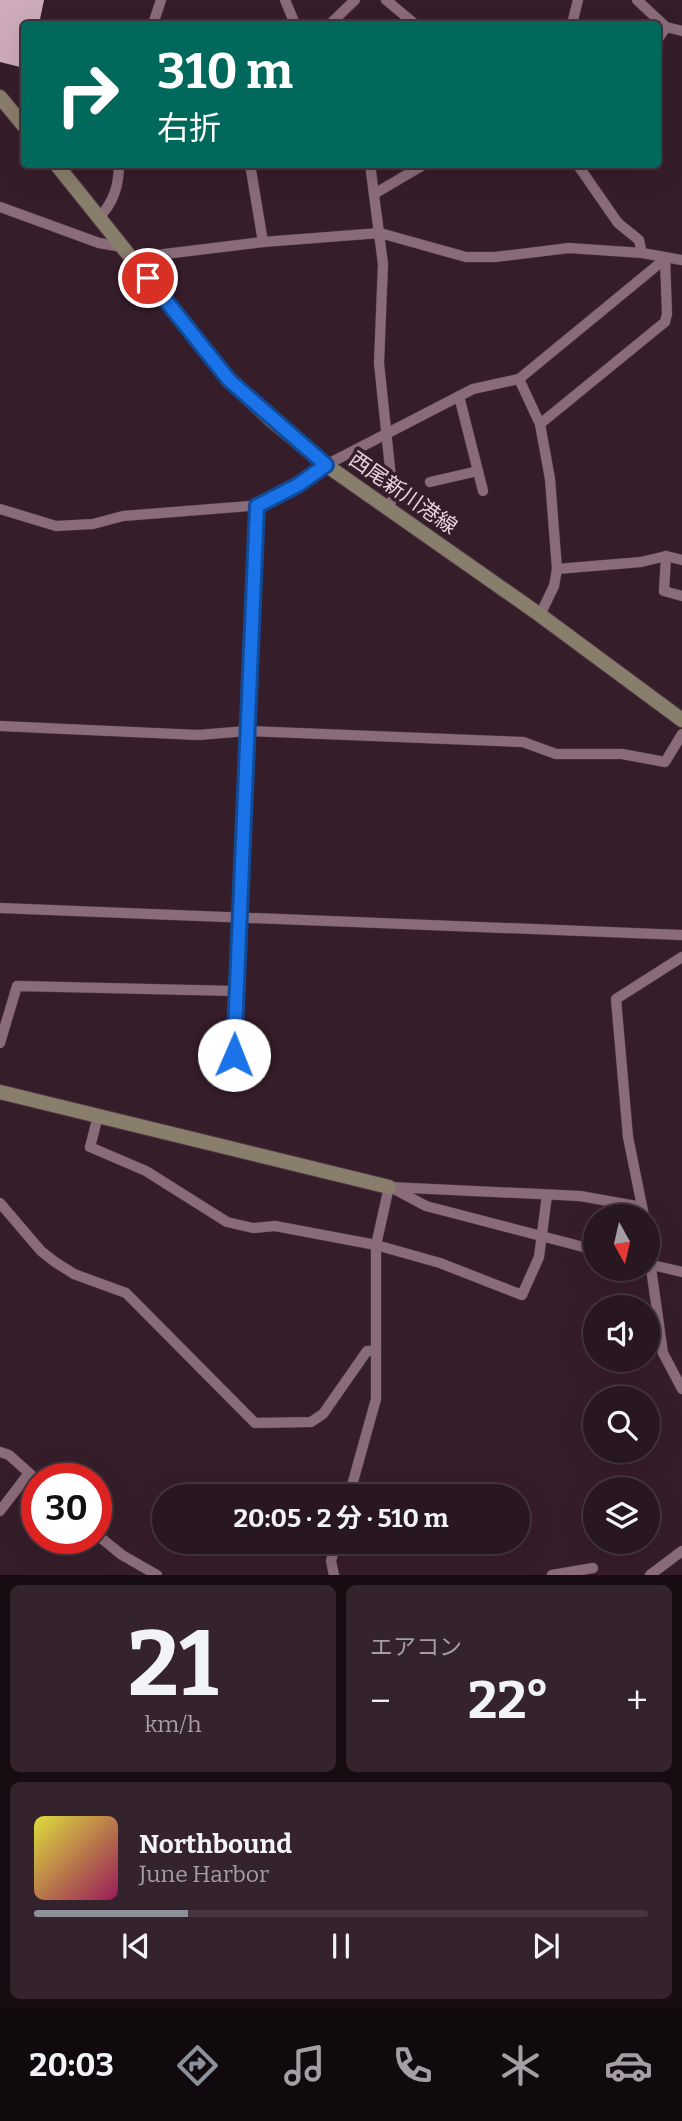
<!DOCTYPE html>
<html lang="ja">
<meta charset="utf-8">
<style>
:root{--surface:#281620;--page:#34232d;--text:#f1f3f6;--muted:#a59fa5;--line:#44353e;--accent:#8c9099}
body{margin:0;font-family:Bitter,"Noto Sans JP",serif;background:var(--page);color:var(--text);height:100vh;display:flex;flex-direction:column;font-size:26px;white-space:nowrap}
*{box-sizing:border-box;margin:0}
p{font-size:23px;color:var(--muted)}
.icon{flex:none;width:38px;height:38px;fill:none;stroke:currentColor;stroke-width:2;stroke-linecap:round;stroke-linejoin:round}
.map{position:relative;height:1575px;overflow:hidden}
.sheet{display:flex;flex-direction:column;gap:10px;padding:10px;background:#160c12;flex:1}
.sheet>*{flex:none}
.hud{position:absolute;left:21px;top:21px;width:640px;height:147px;border-radius:7px;box-shadow:0 7px 28px #0002,0 0 0 2px var(--line);background:#00695c;color:#fff;overflow:hidden}
.needle{width:46px;rotate:172deg}
.buttons{position:absolute;left:583px;top:1204px;display:grid;gap:14px}
.buttons a{display:grid;place-items:center;width:77px;height:77px;border-radius:50%;background:var(--surface);box-shadow:0 7px 28px #0002,0 0 0 2px var(--line);font-size:35px}
.speed{position:absolute;left:21px;top:1463px;display:flex;gap:14px;font-size:35px;font-weight:700;text-align:center}
.speed>*{display:grid;place-content:center;width:91px;height:91px;border-radius:50%;background:var(--surface);box-shadow:0 7px 28px #0002,0 0 0 2px var(--line);line-height:1}
.speed .limit{border:10px solid #d22;background:#fff;color:#111}
.pin{position:absolute;display:grid;place-items:center;width:60px;height:60px;color:#fff;margin:-30px;border:4px solid #fff;border-radius:50%;box-shadow:0 2px 7px #0007}
.me{position:absolute;width:77px;margin:-38px;rotate:1deg;stroke-linejoin:round;filter:drop-shadow(0 0 5px #0008)}
.turn{display:flex;align-items:center;gap:24px;height:147px;padding:0 21px;font-size:32px}
.turn .icon{width:91px;height:91px;stroke-width:2.5}
.turn b{display:block;font-size:49px;line-height:60px}
.big{font-size:52px;font-weight:700;line-height:1.1}
.sheet .card{flex:1;display:flex;flex-direction:column;justify-content:center;gap:10px;min-width:0;padding:0 24px;border-radius:10px;background:var(--page)}
.sheet .dial{align-items:center;gap:0}
.dial b{font-size:91px;line-height:1}
.song{display:flex;align-items:center;gap:21px}
.cover{width:84px;height:84px;border-radius:10px;background:linear-gradient(135deg,hsl(60 70% 55%),hsl(330 70% 35%))}
.played{height:7px;border-radius:4px;background:linear-gradient(90deg,var(--accent) 25%,var(--line) 25%)}
.keys{display:flex;justify-content:space-around;direction:ltr}
.heat{display:flex;justify-content:space-between;align-items:center;font-size:38px;direction:ltr}
.sheet .tiles{flex:1;display:grid;gap:10px;grid-template-columns:1fr 1fr}
.card:last-child{grid-column:span 2}
.trip{position:absolute;left:152px;top:1484px;width:378px;height:70px;border-radius:35px;background:var(--surface);box-shadow:0 7px 28px #0002,0 0 0 2px var(--line);font-weight:700;line-height:70px;text-align:center}
.dock{display:flex;height:112px;justify-content:space-around;align-items:center;background:#10090d;color:var(--muted)}
.dock .icon{width:49px;height:49px}
.dock .on{color:var(--accent)}
.dock b{font-size:32px;color:var(--text)}
.map>svg:first-child{display:block}
</style>
<div class="map">
<svg width="682" height="1575" viewBox="0 0 682 1575">
<rect width="100%" height="100%" fill="#361d2a"/>
<!-- building -->
<path fill="#cdabbb" d="M 0,0 L 44,0 L 39,24 L 24,24 L 24,63 L 20,67 L 0,62 Z"/>
<g fill="none" stroke-linecap="round" stroke-linejoin="round">
<!-- street casing -->
<g stroke="#503c47" stroke-width="11">
<g id="street">
<path d="M 285,0 L 295,24"/>
<path d="M 386,0 L 415,24"/>
<path d="M 637,0 L 666,27 L 682,31"/>
<path d="M 153,24 L 161,0"/>
<path d="M 330,24 L 355,0"/>
<path d="M 572,24 L 578,0"/>
<path d="M 658,39 L 666,27"/>
<path d="M 250,164 L 263,242"/>
<path d="M 370,164 L 383,264 L 379,363 L 393,497 L 389,507"/>
<path d="M 577,164 L 618,223 L 639,240 L 642,253"/>
<path d="M 374,194 L 425,164"/>
<path d="M 0,207 L 99,243 L 122,247"/>
<path d="M 99,217 C 114,203 119,185 119,164"/>
<path d="M 132,258 L 263,242 L 380,233 L 466,257 L 495,257 L 569,248 L 642,253 L 682,260"/>
<path d="M 519,379 L 540,424 L 550,479 L 557,569 L 554,586 L 540,615"/>
<path d="M 459,396 L 483,491"/>
<path d="M 540,424 L 665,322 L 667,314 L 665,259"/>
<path d="M 430,482 L 478,471"/>
<path d="M 0,509 L 56,526 L 93,524 L 123,516 L 263,505 L 298,485 L 326,465 L 473,389 L 519,379 L 665,259"/>
<path d="M 666,556 L 664,591 L 682,596"/>
<path d="M 557,569 L 641,562 L 666,556 L 682,560"/>
<path d="M 0,726 L 198,735 L 247,731 L 523,742 L 556,754 L 622,754 L 665,762 L 682,734"/>
<path d="M 0,908 L 682,935"/>
<path d="M 0,1043 L 17,986 L 236,991"/>
<path d="M 234,1055 L 257,506"/>
<path d="M 98,1116 L 90,1147 L 146,1171 L 227,1222 L 253,1228 L 275,1226 L 376,1245 L 440,1263 L 522,1295 L 539,1257 L 547,1195"/>
<path d="M 389,1187 L 580,1196 L 642,1207"/>
<path d="M 396,1190 L 426,1206 L 595,1250"/>
<path d="M 0,1203 L 41,1251 L 55,1262 L 74,1274 L 126,1293 L 255,1423 L 311,1422 L 323,1414 L 367,1351 L 376,1351"/>
<path d="M 644,1216 L 628,1137 L 616,999 L 682,957"/>
<path d="M 648,1247 L 663,1353 L 682,1389"/>
<path d="M 648,1264 L 682,1272"/>
<path d="M 0,1452 L 9,1455 L 37,1480"/>
<path d="M 349,1496 L 376,1399 L 376,1245 L 389,1187"/>
<path d="M 0,1511 L 29,1473"/>
<path d="M 96,1534 L 122,1555 L 157,1575"/>
<path d="M 334,1575 L 331,1561 L 336,1542"/>
<path d="M 552,1575 L 593,1568"/>
<path d="M 650,1575 L 682,1551"/>
</g>
</g>
<!-- secondary casing -->
<g stroke="#503c47" stroke-width="16">
<g id="secondary">
<path d="M 0,97 L 24,126"/>
<path d="M 56,164 L 229,380 L 270,419 L 326,465 L 540,615 L 682,720"/>
<path d="M 0,1092 L 389,1187"/>
</g>
</g>
<!-- street -->
<use href="#street" stroke="#8a6b7a" stroke-width="10"/>
<!-- secondary -->
<use href="#secondary" stroke="#897e6b" stroke-width="14"/>
</g>
<g fill="none" stroke-linecap="round" stroke-linejoin="round">
<!-- route casing -->
<g stroke="#114b97" stroke-width="18">
<path id="route" d="M 148,278 L 229,380 L 326,465 L 298,485 L 257,506 L 234,1055"/>
</g>
<!-- route -->
<use href="#route" stroke="#1a73e8" stroke-width="12"/>
</g>
<g text-anchor="middle" dominant-baseline="central" stroke-width="7" stroke-linejoin="round" paint-order="stroke">
<!-- street labels -->
<g font-size="21" fill="#e5d4dc" stroke="#361d2a">
<text transform="translate(403 493) rotate(35)">西尾新川港線</text>
</g>
</g>
</svg>
<div class="buttons">
<a><svg class="needle" viewBox="-14 -14 28 28"><path d="M0-13l5 13h-10z" fill="#e53935"/><path d="M0 13l5-13h-10z" fill="#a59fa5"/></svg></a>
<a><svg class="icon" aria-label="sound" viewBox="0 0 24 24"><path d="M4 9h4l5-4v14l-5-4H4zM17 9q2 3 0 6"/></svg></a>
<a><svg class="icon" aria-label="search" viewBox="0 0 24 24"><circle cx="10" cy="10" r="6"/><path d="M15 15l6 6"/></svg></a>
<a><svg class="icon" aria-label="layers" viewBox="0 0 24 24"><path d="M12 4l9 5-9 5-9-5zM3 14l9 5 9-5"/></svg></a>
</div>
<div class="speed"><div class="limit">30</div></div>
<div class="pin" style="left:148px;top:278px;background:#d93025"><svg class="icon" aria-label="arrive" viewBox="0 0 24 24"><path d="M6 21V4h12l-3 4 3 4H6"/></svg></div>
<svg class="me" style="left:234px;top:1055px" viewBox="-20 -20 40 40"><circle r="19" fill="#fff"/><path d="M0-13L10 11 0 6-10 11z" fill="#1a73e8"/></svg>
<div class="trip">20:05 · 2 分 · 510 m</div>
<div class="hud">
<div class="turn"><svg class="icon" aria-label="right" viewBox="0 0 24 24"><path d="M7 20v-9h11M14 6l5 5-5 5"/></svg><div><b>310 m</b>右折</div></div>
</div>
</div>
<section class="sheet">
<div class="tiles">
<div class="card dial"><b>21</b><p>km/h</p></div>
<div class="card"><p>エアコン</p>
<div class="heat"><a>−</a><b class="big">22°</b><a>+</a></div>
</div>
<div class="card">
<div class="song"><i class="cover"></i><div><b>Northbound</b><p>June Harbor</p></div></div>
<div class="played"></div>
<div class="keys"><svg class="icon" aria-label="previous" viewBox="0 0 24 24"><path d="M18 5L8 12l10 7zM5 5v14"/></svg><svg class="icon" aria-label="pause" viewBox="0 0 24 24"><path d="M8 5v14M16 5v14"/></svg><svg class="icon" aria-label="next" viewBox="0 0 24 24"><path d="M6 5l10 7-10 7zM19 5v14"/></svg></div>
</div>
</div>
</section>
<nav class="dock">
<b>20:03</b>
<svg class="icon on" aria-label="directions" viewBox="0 0 24 24"><path d="M12 3l9 9-9 9-9-9zM9 14v-3h6M13 9l2 2-2 2"/></svg>
<svg class="icon" aria-label="music" viewBox="0 0 24 24"><path d="M9 18V5l10-2v13"/><circle cx="6" cy="18" r="3"/><circle cx="16" cy="16" r="3"/></svg>
<svg class="icon" aria-label="phone" viewBox="0 0 24 24"><path d="M5 4h4l2 5-3 2q2 4 5 5l2-3 5 2v4C11 20 4 13 5 4z"/></svg>
<svg class="icon" aria-label="climate" viewBox="0 0 24 24"><path d="M12 3v18M4 7l16 10M4 17L20 7"/></svg>
<svg class="icon" aria-label="car" viewBox="0 0 24 24"><path d="M5 17H2v-5l4-1 3-4h7l3 4 3 1v5h-3M9 17h6M6 11h13"/><circle cx="7" cy="17" r="2"/><circle cx="17" cy="17" r="2"/></svg>
</nav>
